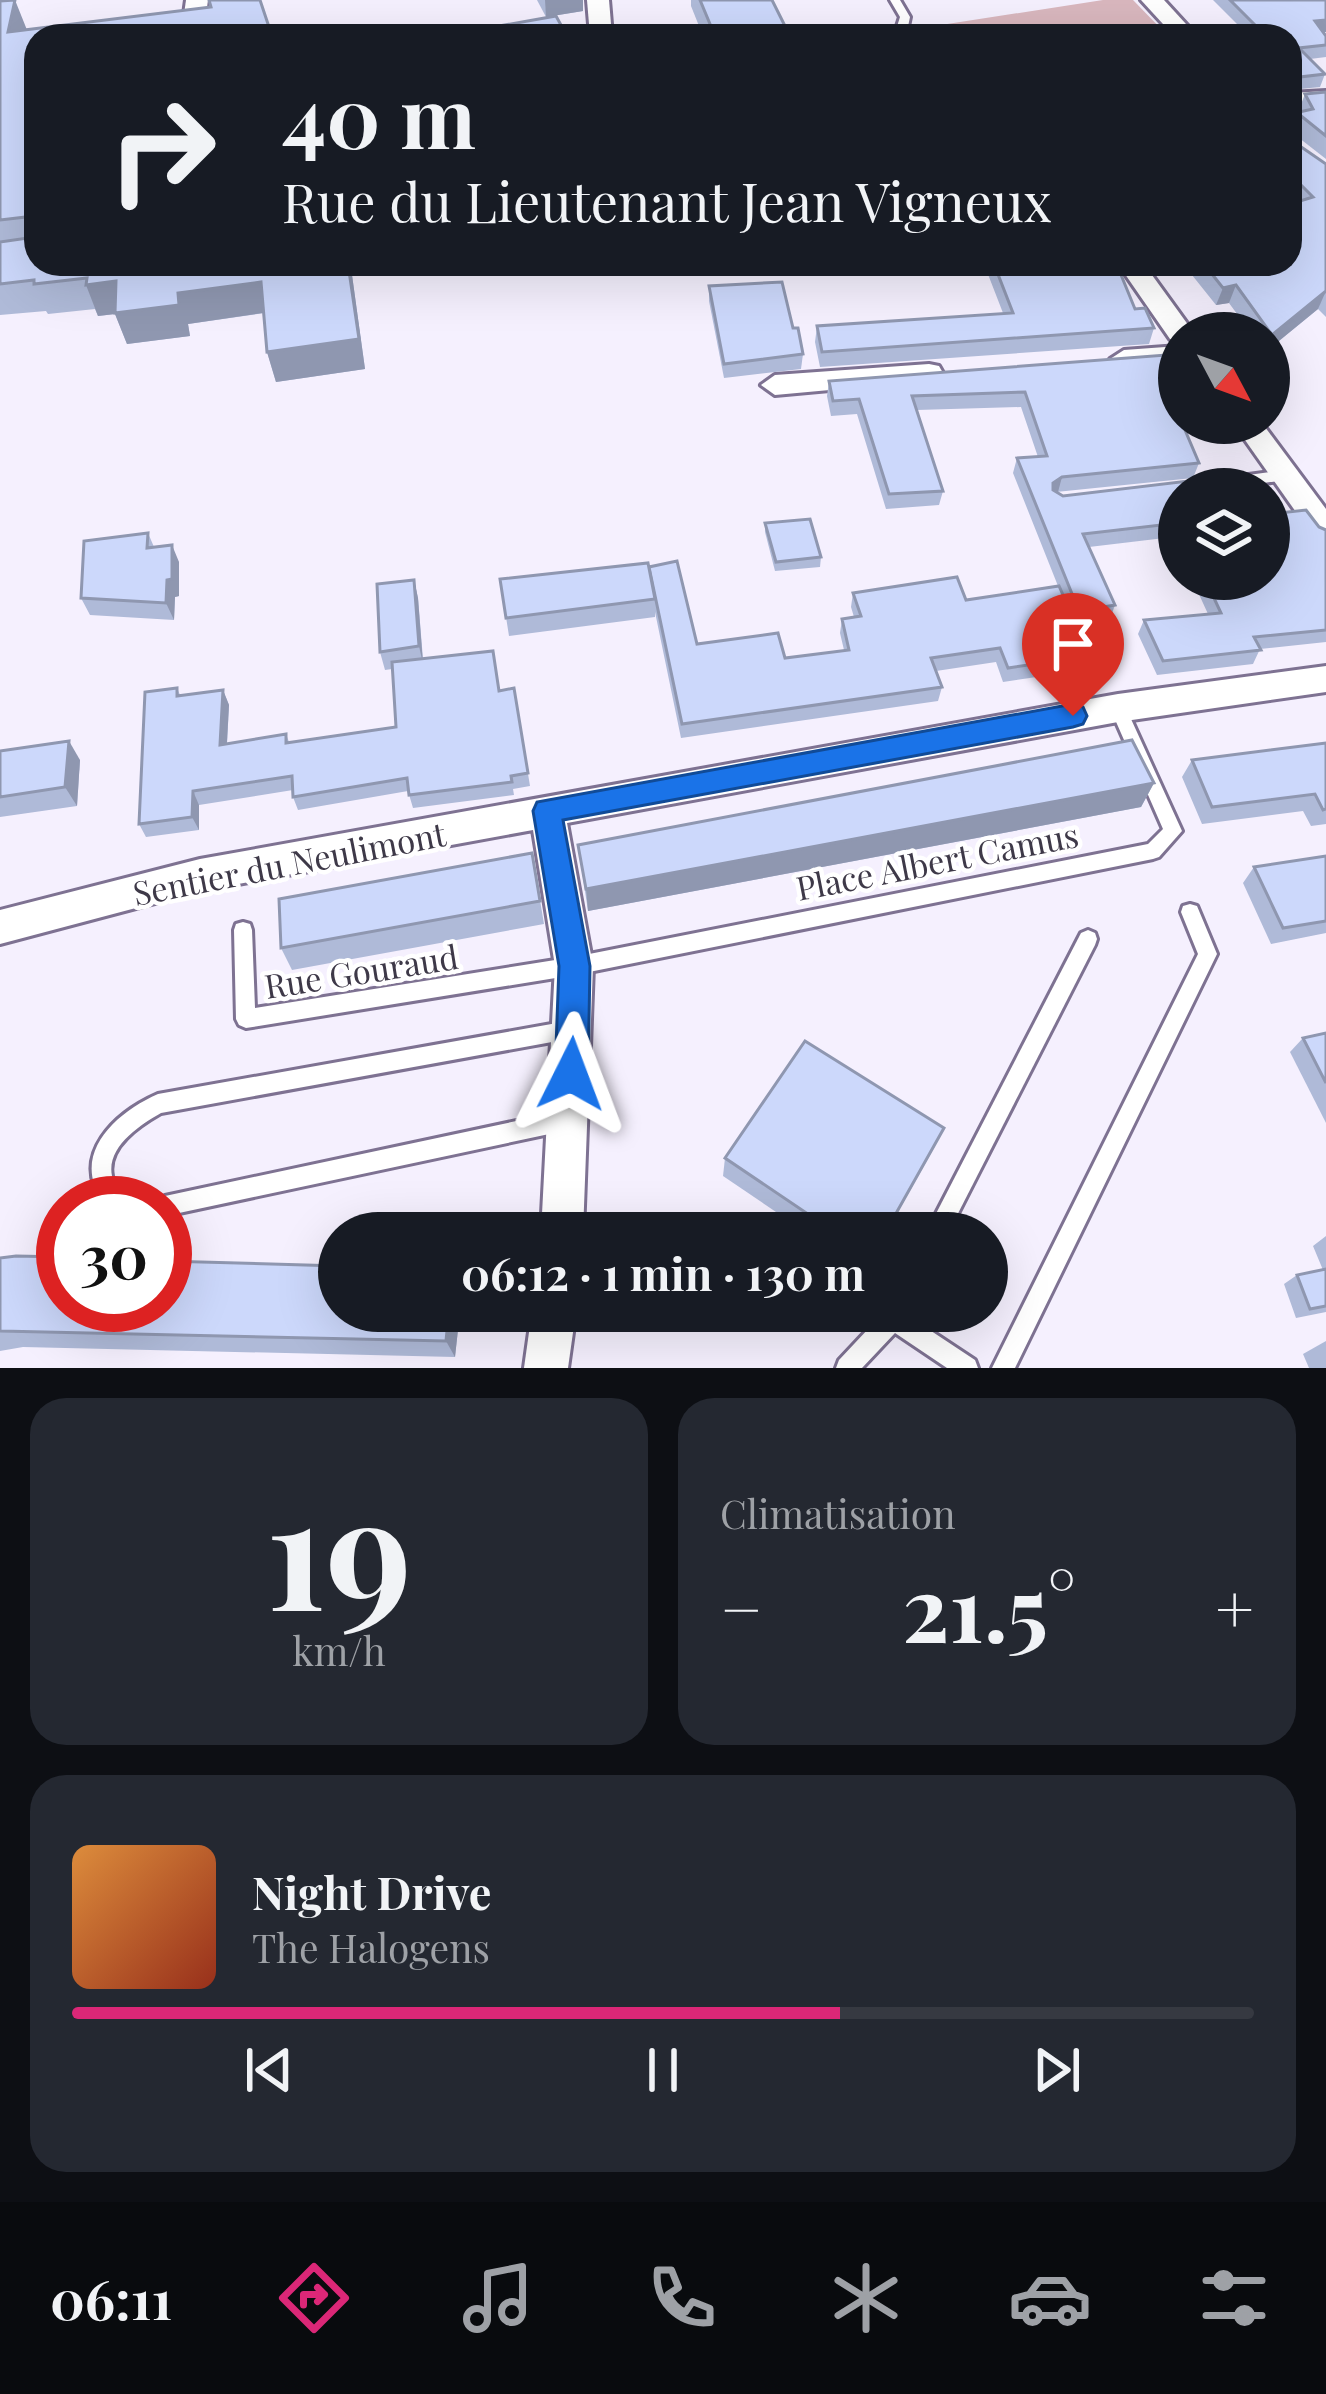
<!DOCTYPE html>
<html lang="fr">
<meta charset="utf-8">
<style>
:root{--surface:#171b24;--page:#242831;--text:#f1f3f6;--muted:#9ea1a6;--line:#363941;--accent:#db2777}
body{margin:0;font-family:"Playfair Display",serif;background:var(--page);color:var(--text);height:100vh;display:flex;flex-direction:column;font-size:45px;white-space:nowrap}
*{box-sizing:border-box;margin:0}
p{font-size:39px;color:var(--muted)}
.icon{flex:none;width:66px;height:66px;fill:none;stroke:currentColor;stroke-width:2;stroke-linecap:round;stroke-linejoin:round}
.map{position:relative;height:1368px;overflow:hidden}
.side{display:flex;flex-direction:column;gap:30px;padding:30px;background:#0d0f14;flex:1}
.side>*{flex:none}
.banner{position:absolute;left:24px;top:24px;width:1278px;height:252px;border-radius:36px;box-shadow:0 12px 48px #0002;background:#171b24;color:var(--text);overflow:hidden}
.needle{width:78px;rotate:131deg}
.buttons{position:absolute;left:1158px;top:312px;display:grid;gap:24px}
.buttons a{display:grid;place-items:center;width:132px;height:132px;border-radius:50%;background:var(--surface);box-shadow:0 12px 48px #0002;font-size:60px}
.speed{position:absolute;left:36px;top:1176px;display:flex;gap:24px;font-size:60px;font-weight:700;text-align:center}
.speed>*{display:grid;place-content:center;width:156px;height:156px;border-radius:50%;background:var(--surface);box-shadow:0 12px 48px #0002;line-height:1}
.speed .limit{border:18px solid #d22;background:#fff;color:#111}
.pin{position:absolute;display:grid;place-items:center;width:102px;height:102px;color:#fff;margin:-123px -51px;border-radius:50% 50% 50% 0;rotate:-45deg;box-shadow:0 0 12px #0007}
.pin .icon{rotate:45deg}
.me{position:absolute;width:132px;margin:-66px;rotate:3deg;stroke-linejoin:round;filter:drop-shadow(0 0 9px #0008)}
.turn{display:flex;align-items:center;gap:42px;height:252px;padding:0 60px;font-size:54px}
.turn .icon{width:156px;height:156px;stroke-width:2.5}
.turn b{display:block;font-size:84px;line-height:102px}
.big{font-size:90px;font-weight:700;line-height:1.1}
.side .widget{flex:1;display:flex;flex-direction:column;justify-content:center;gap:18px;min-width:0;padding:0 42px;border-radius:36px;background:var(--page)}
.side .dial{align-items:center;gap:0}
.dial b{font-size:156px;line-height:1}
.song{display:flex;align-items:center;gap:36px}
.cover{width:144px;height:144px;border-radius:18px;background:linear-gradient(135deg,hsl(30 70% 55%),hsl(10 70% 35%))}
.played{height:12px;border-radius:6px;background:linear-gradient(90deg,var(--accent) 65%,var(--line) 65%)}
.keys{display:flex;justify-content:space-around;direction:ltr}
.heat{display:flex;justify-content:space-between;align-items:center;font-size:66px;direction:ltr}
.side .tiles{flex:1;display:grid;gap:30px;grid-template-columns:1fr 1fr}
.widget:last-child{grid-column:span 2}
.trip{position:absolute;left:318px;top:1212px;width:690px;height:120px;border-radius:60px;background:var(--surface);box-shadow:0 12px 48px #0002;font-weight:700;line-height:120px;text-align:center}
.menu{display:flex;height:192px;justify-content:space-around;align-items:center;background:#090b0e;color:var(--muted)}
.menu .icon{width:84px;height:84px}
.menu .current{color:var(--accent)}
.menu b{font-size:54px;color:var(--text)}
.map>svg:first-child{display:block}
</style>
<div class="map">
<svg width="1326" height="1368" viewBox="0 0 1326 1368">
<rect width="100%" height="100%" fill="#f5f0fe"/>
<!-- green -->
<path fill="#d9b7be" d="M 1103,0 L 1133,0 L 1168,36 L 920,36 L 915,29 Z"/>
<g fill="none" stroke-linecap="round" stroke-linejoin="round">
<!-- lane casing -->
<g stroke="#7e7292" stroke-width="6">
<g id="lane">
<path d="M 890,0 L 900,0 L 910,17 L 906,36 L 894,36 L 900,17 Z"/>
<path d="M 1285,470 L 1292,475 L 1285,480 L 1222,489 L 1179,489 L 1179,494 L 1175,489 L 1182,484 Z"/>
<path d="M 1118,701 L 1124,703 L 1126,708 L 1182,831 L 1159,857 L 1153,859 L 574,975 L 246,1028 L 239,1025 L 236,1019 L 234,930 L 236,924 L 243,922 L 250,924 L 252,930 L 255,1008 L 574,957 L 1148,844 L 1163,829 L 1110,708 L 1112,703 Z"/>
<path d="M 1190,904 L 1197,906 L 1217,954 L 1015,1368 L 992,1368 L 1198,954 L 1181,912 L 1183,906 Z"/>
<path d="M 1088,930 L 1095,933 L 1097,939 L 1095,945 L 948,1233 L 926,1233 L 1081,933 Z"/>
<path d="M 574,1020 L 581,1022 L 584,1029 L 581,1036 L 574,1038 L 161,1113 C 140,1125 106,1147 112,1176 C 114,1185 123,1194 127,1203 L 104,1203 C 69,1155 115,1113 158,1094 Z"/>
<path d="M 568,1110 L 575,1113 L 578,1120 L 575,1127 L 568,1130 L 165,1216 L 165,1203 L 156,1203 L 158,1199 L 165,1196 Z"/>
<path d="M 885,1311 L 901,1311 L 975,1360 L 978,1368 L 947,1368 L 895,1333 L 862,1368 L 836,1368 L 839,1360 Z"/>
</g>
</g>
<!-- street casing -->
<g stroke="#7e7292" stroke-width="6">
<g id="street">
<path d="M 186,0 L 208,0 L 203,36 L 181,36 Z"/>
<path d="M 587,0 L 609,0 L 612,36 L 590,36 Z"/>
<path d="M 1141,0 L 1164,0 L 1197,36 L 1174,36 Z"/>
<path d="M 1326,91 L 1326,105 L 1290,107 L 1290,93 Z"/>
<path d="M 1118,264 L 1144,264 L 1194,333 L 1179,333 L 1179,342 L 1170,339 Z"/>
<path d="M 1179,346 L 1179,364 L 1124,368 L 1110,359 L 1124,350 Z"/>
<path d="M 929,364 L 939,366 L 943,373 L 939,380 L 775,395 L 761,385 L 775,375 Z"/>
<path d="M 1233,423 L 1262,423 L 1326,509 L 1326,542 L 1315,539 Z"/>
<path d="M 1326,666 L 1326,692 L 1118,722 L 567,823 L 593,966 L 583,1233 L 541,1233 L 555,966 L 533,830 L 200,891 L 0,944 L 0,910 L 200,859 L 1118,694 Z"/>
<path d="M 532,1311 L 576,1311 L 568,1368 L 524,1368 Z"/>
</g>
</g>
<!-- lane -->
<use href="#lane" fill="#fff" fill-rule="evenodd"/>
<!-- street -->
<use href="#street" fill="#fff" fill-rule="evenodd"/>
</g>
<!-- wall -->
<g fill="#afbad8">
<path d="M 260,0 L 36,264 L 423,264 L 424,266 L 352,275 L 365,369 L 276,382 L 267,352 L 264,313 L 188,324 L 190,336 L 127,344 L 115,314 L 98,316 L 95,309 L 48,314 L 46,311 L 0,315 L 0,1 L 27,30 Z"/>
<path d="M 537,0 L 583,0 L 583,11 L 546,17 Z"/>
<path d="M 691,0 L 772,0 L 790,36 L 703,36 L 691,6 Z"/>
<path d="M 1213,0 L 1326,0 L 1323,32 L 1326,36 L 1326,57 L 1310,59 L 1325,74 L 1320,87 L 1290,90 L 1290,36 L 1249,36 Z"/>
<path d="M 1326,92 L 1326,159 L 1294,134 L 1294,142 L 1326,164 L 1326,317 L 1318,309 L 1269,349 L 1269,333 L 1251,333 L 1229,303 L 1216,305 L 1192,275 L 1196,264 L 1290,264 L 1294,203 L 1290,199 L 1290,114 L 1298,112 L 1305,94 Z"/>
<path d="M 755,264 L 816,264 L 755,269 Z"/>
<path d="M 984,264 L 1081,264 L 1135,309 L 1154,328 L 1149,344 L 820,367 L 815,342 L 817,326 L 1003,313 Z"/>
<path d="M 709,286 L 793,328 L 803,354 L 801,369 L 724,378 L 709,301 Z"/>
<path d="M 1177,378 L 1172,392 L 1169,393 L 1199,463 L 1193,478 L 1056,492 L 1063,496 L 1179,489 L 1179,550 L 1173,537 L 1089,547 L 1115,605 L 1110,619 L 1076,625 L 1090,656 L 1084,670 L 1003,682 L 996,662 L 936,671 L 942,687 L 938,701 L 681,738 L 655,612 L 655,617 L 509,636 L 500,579 L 649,569 L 697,644 L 785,658 L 844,650 L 840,633 L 842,619 L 854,617 L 851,607 L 853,593 L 966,600 L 1058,586 L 1013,473 L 1017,458 L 1038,457 L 1021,407 L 917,410 L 943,491 L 939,505 L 886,509 L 857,414 L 831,416 L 827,396 L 829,381 Z"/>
<path d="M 765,523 L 821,557 L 820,567 L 775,571 L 765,532 Z"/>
<path d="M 1319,527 L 1326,530 L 1326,642 L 1260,649 L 1253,664 L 1157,675 L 1138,634 L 1144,620 L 1208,614 L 1192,579 L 1269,579 Z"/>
<path d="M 148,533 L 154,547 L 179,562 L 179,596 L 175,597 L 174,620 L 90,615 L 81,598 Z"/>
<path d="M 414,580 L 418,598 L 423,659 L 499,691 L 514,688 L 530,786 L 513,789 L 514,795 L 413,808 L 408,791 L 298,810 L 293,797 L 293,790 L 199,805 L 199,830 L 146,837 L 139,824 L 177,688 L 180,695 L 223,690 L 229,705 L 227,744 L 286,734 L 289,742 L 396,727 L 392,669 L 385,670 L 380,652 Z"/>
<path d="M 1326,743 L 1326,824 L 1311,826 L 1303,811 L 1202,824 L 1182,777 L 1192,760 Z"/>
<path d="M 0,751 L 80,760 L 77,806 L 0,817 Z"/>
<path d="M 1154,783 L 1141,807 L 588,911 L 578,845 Z"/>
<path d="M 532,853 L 544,924 L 292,970 L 281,948 Z"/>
<path d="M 1326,856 L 1326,933 L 1271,944 L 1243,883 L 1254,867 Z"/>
<path d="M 1326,1033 L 1326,1123 L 1290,1052 L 1303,1038 Z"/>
<path d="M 935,1146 L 886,1233 L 807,1233 L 723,1176 L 725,1158 Z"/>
<path d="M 1326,1236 L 1326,1312 L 1296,1318 L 1284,1284 L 1297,1275 L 1323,1270 L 1313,1246 Z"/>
<path d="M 0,1258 L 460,1311 L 455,1357 L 23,1347 L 0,1351 Z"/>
<path d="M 1326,1341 L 1326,1368 L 1309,1368 L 1303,1354 Z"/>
</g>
<!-- shaded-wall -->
<g fill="#8f97b0">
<path d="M 15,0 L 27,30 L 8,32 Z"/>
<path d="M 545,0 L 583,0 L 583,11 L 546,17 Z"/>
<path d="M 1326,20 L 1326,32 L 1310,34 L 1315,21 Z"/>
<path d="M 348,264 L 423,264 L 424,266 L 352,275 L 365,369 L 276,382 L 267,352 Z"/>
<path d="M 116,281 L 178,293 L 261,282 L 270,312 L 188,324 L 190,336 L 127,344 L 115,314 L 98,316 L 86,285 Z"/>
<path d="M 1236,285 L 1229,303 L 1216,305 L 1223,288 Z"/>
<path d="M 1326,291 L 1318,309 L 1269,349 L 1272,335 Z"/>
<path d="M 1062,477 L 1058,492 L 1048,497 L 1053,483 Z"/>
<path d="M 172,545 L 179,562 L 179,596 L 175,597 L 174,620 L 166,603 L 167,580 Z"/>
<path d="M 414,580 L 418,598 L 423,664 L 419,646 Z"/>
<path d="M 223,690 L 229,705 L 226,759 L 220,745 Z"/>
<path d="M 69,741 L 80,760 L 77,806 L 65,787 Z"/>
<path d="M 1154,783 L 1141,807 L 588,911 L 586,889 Z"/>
<path d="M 193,791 L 199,805 L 199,830 L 192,817 Z"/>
<path d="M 449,1311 L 460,1311 L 455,1357 L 446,1341 Z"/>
</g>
<!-- building -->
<g fill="#ccd8fb" stroke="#8f97b0" stroke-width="3">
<path d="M 15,0 L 8,32 L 211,7 L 209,0 L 260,0 L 272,36 L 317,34 L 317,36 L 36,36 L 36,264 L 348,264 L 359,339 L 267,352 L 261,282 L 178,293 L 179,305 L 115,313 L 116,281 L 86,285 L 87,278 L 34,284 L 34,280 L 0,284 L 0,242 L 35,237 L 35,231 L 27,229 L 26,217 L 0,220 L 0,1 Z"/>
<path d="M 700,0 L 772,0 L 790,36 L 715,36 Z"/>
<path d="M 1230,0 L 1326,0 L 1326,20 L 1315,21 L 1326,36 L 1326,45 L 1299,48 L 1325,74 L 1291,78 L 1290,36 L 1266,36 Z"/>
<path d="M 556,16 L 567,36 L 442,36 Z"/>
<path d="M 1326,92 L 1326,136 L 1300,115 L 1294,115 L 1294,142 L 1326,164 L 1326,291 L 1272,335 L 1236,285 L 1223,288 L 1204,264 L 1290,264 L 1290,204 L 1313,197 L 1290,174 L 1290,114 L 1313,109 L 1305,94 Z"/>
<path d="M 994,264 L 1081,264 L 1093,272 L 1119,270 L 1135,309 L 1145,308 L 1154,328 L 822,352 L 817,326 L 1013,313 Z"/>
<path d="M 782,282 L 793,328 L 798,328 L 803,354 L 724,364 L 709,286 Z"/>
<path d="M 1166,355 L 1177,378 L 1163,379 L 1179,416 L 1179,423 L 1182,423 L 1199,463 L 1062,477 L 1053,483 L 1053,490 L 1063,496 L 1205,479 L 1210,489 L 1179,489 L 1179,523 L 1083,534 L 1115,605 L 1079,611 L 1017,458 L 1047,456 L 1025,392 L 912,396 L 943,491 L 889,494 L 859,399 L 833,401 L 829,381 Z"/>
<path d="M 1306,510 L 1319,527 L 1326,530 L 1326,630 L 1254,637 L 1261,650 L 1163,661 L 1144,620 L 1221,613 L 1205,579 L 1269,579 L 1269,514 Z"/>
<path d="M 810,519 L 821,557 L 776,562 L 765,523 Z"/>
<path d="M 148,533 L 147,548 L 172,545 L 172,579 L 167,580 L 166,603 L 81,598 L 84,541 Z"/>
<path d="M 677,561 L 697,644 L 778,633 L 785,658 L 849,650 L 842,619 L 861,616 L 853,593 L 957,577 L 966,600 L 1059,586 L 1090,656 L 1008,668 L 1000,648 L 931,658 L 942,687 L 682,724 L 649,567 Z"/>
<path d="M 648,563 L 655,599 L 506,618 L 500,579 Z"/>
<path d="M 414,580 L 419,646 L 380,652 L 377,584 Z"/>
<path d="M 493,651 L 499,691 L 514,688 L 528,773 L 511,776 L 512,782 L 409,795 L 407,778 L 293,797 L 292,776 L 193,791 L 192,817 L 139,824 L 145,692 L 177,688 L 177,696 L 223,690 L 220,745 L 286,734 L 286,743 L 396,727 L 392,662 Z"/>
<path d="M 1132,740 L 1154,783 L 586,889 L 578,845 Z"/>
<path d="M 69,741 L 65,787 L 0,797 L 0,751 Z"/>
<path d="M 1326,743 L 1326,809 L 1323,810 L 1315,794 L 1212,807 L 1192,760 Z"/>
<path d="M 532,853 L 540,901 L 281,948 L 279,899 Z"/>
<path d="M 1326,856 L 1326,921 L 1283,928 L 1254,867 Z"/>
<path d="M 1326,1033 L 1326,1083 L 1303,1038 Z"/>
<path d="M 805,1041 L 944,1128 L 885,1233 L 836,1233 L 725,1158 Z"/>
<path d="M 421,1224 L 459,1224 L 458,1233 L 420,1233 Z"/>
<path d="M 16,1256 L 63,1257 L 63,1305 L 165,1305 L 165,1261 L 339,1266 L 339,1311 L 449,1311 L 446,1341 L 0,1331 L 0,1258 Z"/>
<path d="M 1326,1269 L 1326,1306 L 1310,1309 L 1297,1275 Z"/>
</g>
<!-- route -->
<path fill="#1a73e8" stroke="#114b97" stroke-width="3" d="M 1073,704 L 1083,707 L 1087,716 L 1083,724 L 1073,727 L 563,820 L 590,966 L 588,1074 L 583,1085 L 571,1090 L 560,1085 L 555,1074 L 559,966 L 533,811 L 537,802 Z"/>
<g text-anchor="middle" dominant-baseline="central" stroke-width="9" stroke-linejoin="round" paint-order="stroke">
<!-- street labels -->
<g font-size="33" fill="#3e3948" stroke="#fff">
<text transform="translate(937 860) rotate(-11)">Place Albert Camus</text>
<text transform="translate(289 862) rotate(-11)">Sentier du Neulimont</text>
<text transform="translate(361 970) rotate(-9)">Rue Gouraud</text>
</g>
</g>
</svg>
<div class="buttons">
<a><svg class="needle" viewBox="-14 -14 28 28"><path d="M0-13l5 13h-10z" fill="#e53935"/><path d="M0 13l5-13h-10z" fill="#9ea1a6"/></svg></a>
<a><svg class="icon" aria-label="layers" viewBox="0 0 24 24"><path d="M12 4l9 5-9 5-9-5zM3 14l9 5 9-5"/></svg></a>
</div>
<div class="speed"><div class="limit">30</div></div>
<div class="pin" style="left:1073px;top:716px;background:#d93025"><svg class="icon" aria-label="arrive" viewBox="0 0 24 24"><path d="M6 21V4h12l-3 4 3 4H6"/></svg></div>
<svg class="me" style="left:571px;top:1074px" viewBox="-20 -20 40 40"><path d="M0-17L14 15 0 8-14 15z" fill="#1a73e8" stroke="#fff" stroke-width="4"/></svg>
<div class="trip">06:12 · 1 min · 130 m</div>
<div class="banner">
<div class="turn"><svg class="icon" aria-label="right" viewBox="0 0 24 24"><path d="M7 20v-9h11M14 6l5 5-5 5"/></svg><div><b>40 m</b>Rue du Lieutenant Jean Vigneux</div></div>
</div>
</div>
<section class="side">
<div class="tiles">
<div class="widget dial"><b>19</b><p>km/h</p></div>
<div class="widget"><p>Climatisation</p>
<div class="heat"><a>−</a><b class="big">21.5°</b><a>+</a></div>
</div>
<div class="widget">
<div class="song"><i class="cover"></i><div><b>Night Drive</b><p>The Halogens</p></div></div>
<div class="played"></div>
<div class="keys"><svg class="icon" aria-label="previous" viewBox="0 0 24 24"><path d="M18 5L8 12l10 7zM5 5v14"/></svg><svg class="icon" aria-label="pause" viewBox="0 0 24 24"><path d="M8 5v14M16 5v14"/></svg><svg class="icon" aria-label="next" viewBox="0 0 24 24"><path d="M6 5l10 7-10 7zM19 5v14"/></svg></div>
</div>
</div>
</section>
<nav class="menu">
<b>06:11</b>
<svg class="icon current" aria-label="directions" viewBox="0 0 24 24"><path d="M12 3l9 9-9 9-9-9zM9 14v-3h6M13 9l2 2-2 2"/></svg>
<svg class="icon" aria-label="music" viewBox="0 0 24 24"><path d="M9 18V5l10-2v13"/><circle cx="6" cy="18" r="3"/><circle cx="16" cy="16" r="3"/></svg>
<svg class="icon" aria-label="phone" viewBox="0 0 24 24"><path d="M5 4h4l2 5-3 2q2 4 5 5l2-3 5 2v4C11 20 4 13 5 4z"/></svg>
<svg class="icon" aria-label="climate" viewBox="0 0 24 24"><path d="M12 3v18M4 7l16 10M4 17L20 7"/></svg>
<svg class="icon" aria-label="car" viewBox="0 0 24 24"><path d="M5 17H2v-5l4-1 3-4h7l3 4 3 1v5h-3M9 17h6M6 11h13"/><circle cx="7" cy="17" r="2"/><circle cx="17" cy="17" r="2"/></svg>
<svg class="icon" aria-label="filters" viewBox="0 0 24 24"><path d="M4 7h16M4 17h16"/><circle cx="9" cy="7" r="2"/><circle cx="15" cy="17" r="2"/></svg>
</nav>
